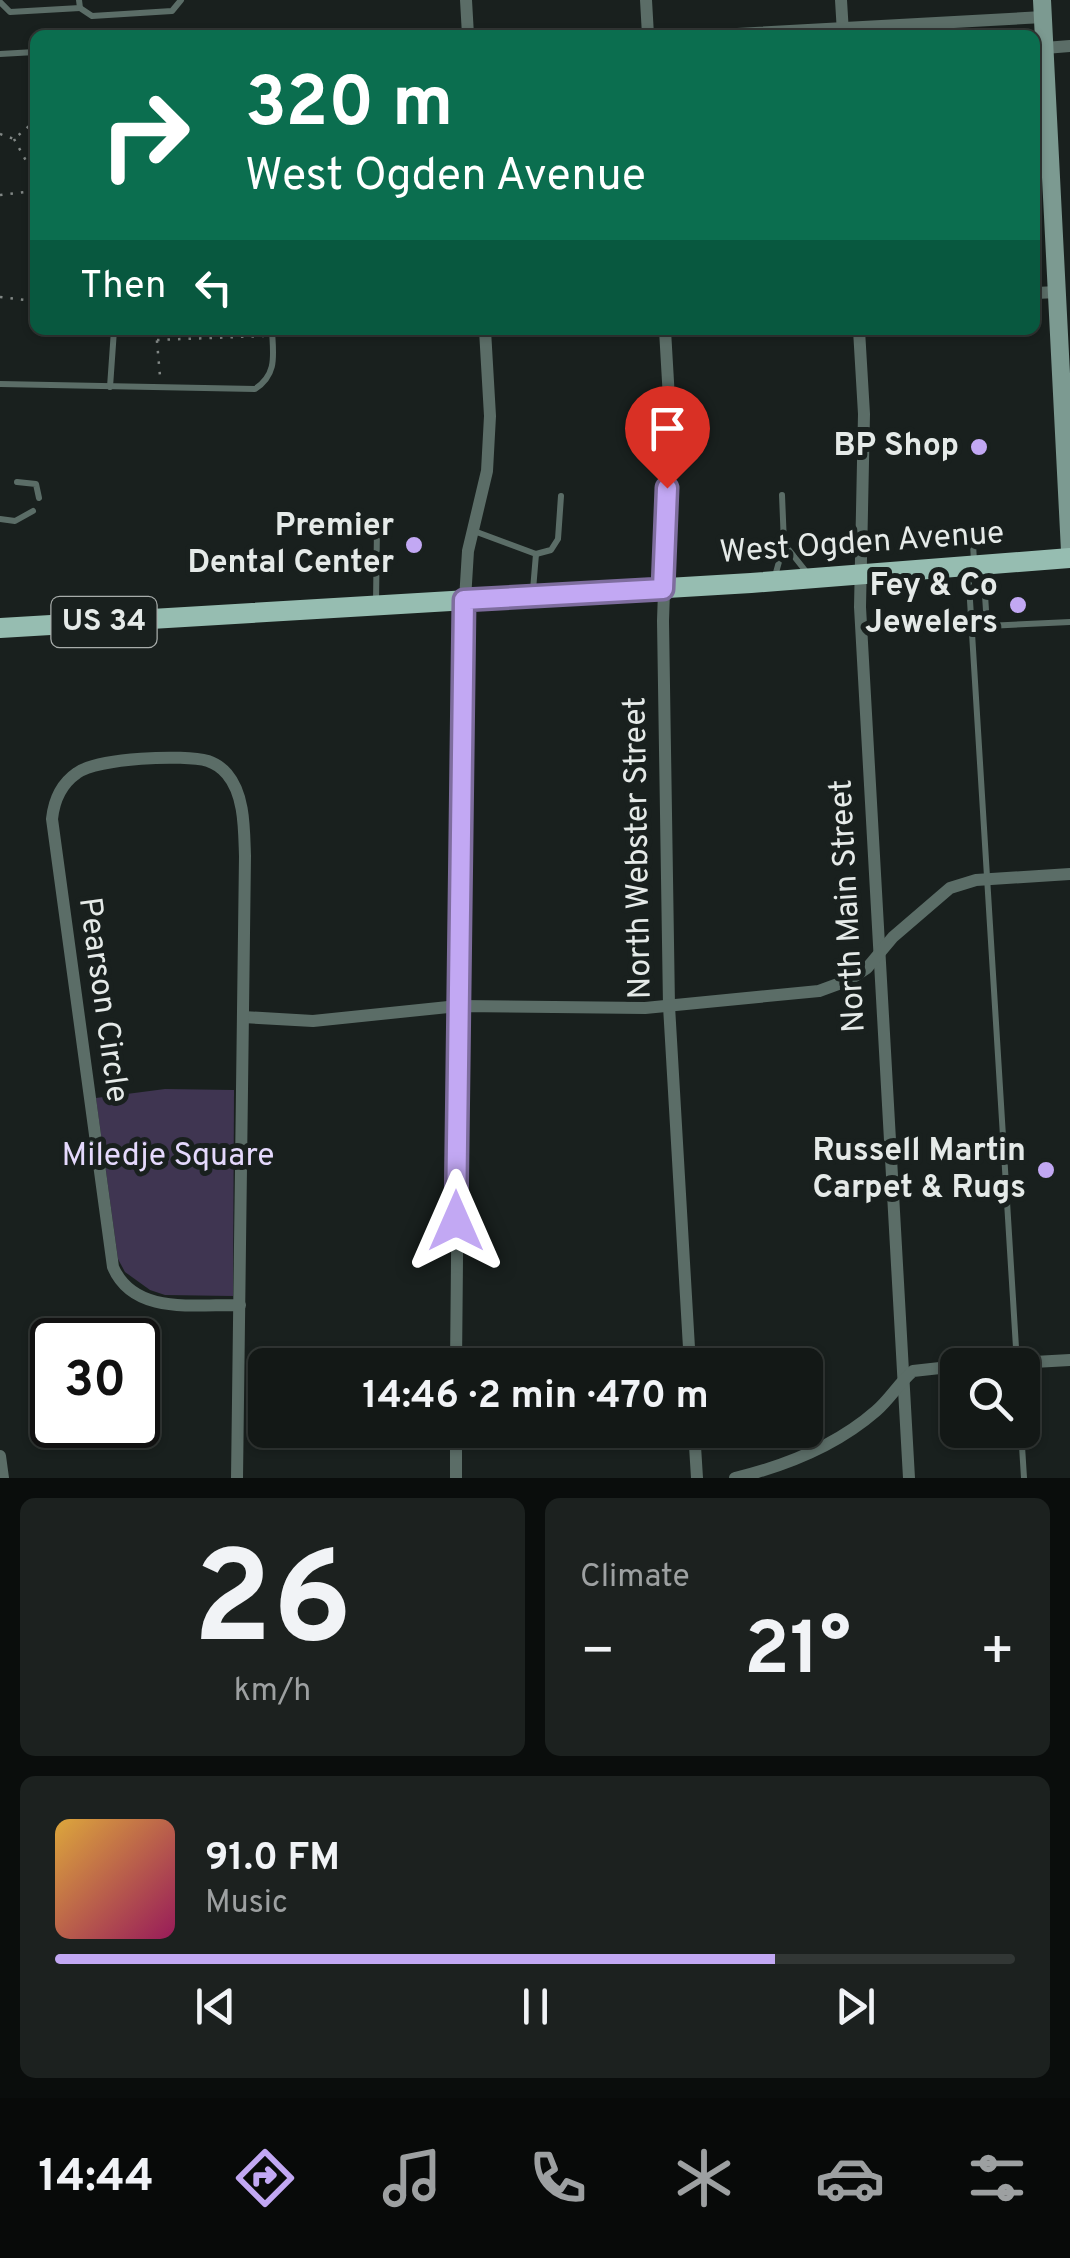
<!DOCTYPE html>
<meta charset="utf-8">
<style>
:root{--surface:#131816;--page:#1c211f;--text:#f1f3f6;--muted:#9da0a1;--line:#323735;--accent:#c2a8f3}
body{margin:0;font-family:Overpass,sans-serif;background:var(--page);color:var(--text);height:100vh;display:flex;flex-direction:column;font-size:38px;white-space:nowrap}
*{box-sizing:border-box;margin:0}
p{font-size:32px;color:var(--muted)}
.icon{flex:none;width:55px;height:55px;fill:none;stroke:currentColor;stroke-width:2;stroke-linecap:round;stroke-linejoin:round}
.map{position:relative;height:1478px;overflow:hidden}
.drawer{display:flex;flex-direction:column;gap:20px;padding:20px;background:#0a0d0c;flex:1}
.drawer>*{flex:none}
.hud{position:absolute;left:30px;top:30px;width:1010px;height:305px;border-radius:15px;box-shadow:0 2px 8px #0004,0 0 0 2px var(--line);background:#0b6e4f;color:#fff;overflow:hidden}
.buttons{position:absolute;left:940px;top:1348px;display:grid;gap:20px}
.buttons a{display:grid;place-items:center;width:100px;height:100px;border-radius:15px;background:var(--surface);box-shadow:0 2px 8px #0004,0 0 0 2px var(--line);font-size:50px}
.speed{position:absolute;left:30px;top:1318px;display:flex;gap:20px;font-size:50px;font-weight:700;text-align:center}
.speed>*{display:grid;place-content:center;width:130px;height:130px;border-radius:50%;background:var(--surface);box-shadow:0 2px 8px #0004,0 0 0 2px var(--line);line-height:1}
.speed .limit{border:5px solid #111;border-radius:15px;background:#fff;color:#111}
.pin{position:absolute;display:grid;place-items:center;width:85px;height:85px;color:#fff;margin:-102px -42px;border-radius:50% 50% 50% 0;rotate:-45deg;box-shadow:0 0 10px #0007}
.pin .icon{rotate:45deg}
.me{position:absolute;width:110px;margin:-55px;rotate:0deg;stroke-linejoin:round;filter:drop-shadow(0 0 8px #0008)}
.turn{display:flex;align-items:center;gap:35px;height:210px;padding:0 50px;font-size:45px}
.turn .icon{width:130px;height:130px;stroke-width:2.5}
.turn b{display:block;font-size:70px;line-height:85px}
.then{display:flex;align-items:center;height:95px;padding:0 50px;background:#0003;gap:20px;font-size:38px}
.big{font-size:75px;font-weight:700;line-height:1.1}
.drawer .card{flex:1;display:flex;flex-direction:column;justify-content:center;gap:15px;min-width:0;padding:0 35px;border-radius:15px;background:var(--page)}
.drawer .dial{align-items:center;gap:0}
.dial b{font-size:130px;line-height:1}
.song{display:flex;align-items:center;gap:30px}
.cover{width:120px;height:120px;border-radius:15px;background:linear-gradient(135deg,hsl(40 70% 55%),hsl(330 70% 35%))}
.played{height:10px;border-radius:5px;background:linear-gradient(90deg,var(--accent) 75%,var(--line) 75%)}
.keys{display:flex;justify-content:space-around;direction:ltr}
.heat{display:flex;justify-content:space-between;align-items:center;font-size:55px;direction:ltr}
.drawer .tiles{flex:1;display:grid;gap:20px;grid-template-columns:1fr 1fr}
.card:last-child{grid-column:span 2}
.trip{position:absolute;left:248px;top:1348px;width:575px;height:100px;border-radius:15px;background:var(--surface);box-shadow:0 2px 8px #0004,0 0 0 2px var(--line);font-weight:700;line-height:100px;text-align:center}
.dock{display:flex;height:160px;justify-content:space-around;align-items:center;background:#080a09;color:var(--muted)}
.dock .icon{width:70px;height:70px}
.dock .on{color:var(--accent)}
.dock b{font-size:45px;color:var(--text)}
.map>svg:first-child{display:block}
</style>
<div class="map">
<svg width="1070" height="1478" viewBox="0 0 1070 1478">
<rect width="100%" height="100%" fill="#19201e"/>
<!-- green -->
<path fill="#3f3551" d="M 165,1089 L 234,1090 L 233,1296 L 165,1295 L 150,1290 L 125,1272 L 118,1259 L 96,1098 Z"/>
<g fill="none" stroke-linecap="round" stroke-linejoin="round">
<!-- path -->
<g stroke="#818785" stroke-width="2.5" stroke-dasharray="2.5 8" stroke-linecap="butt">
<path d="M 0,134 L 14,139 L 35,121"/>
<path d="M 14,139 L 35,177"/>
<path d="M 0,195 L 35,191"/>
<path d="M 0,297 L 35,301"/>
<path d="M 156,330 L 160,376"/>
<path d="M 157,340 L 264,336"/>
</g>
<!-- lane -->
<g stroke="#5b6d67" stroke-width="6">
<path d="M 0,2 L 10,12 L 80,8 L 79,0"/>
<path d="M 80,8 L 92,16 L 172,11 L 181,0"/>
<path d="M 0,54 L 35,52"/>
<path d="M 0,384 L 255,389 C 278,374 273,354 272,330"/>
<path d="M 110,387 L 114,330"/>
<path d="M 17,482 L 36,484 L 39,498"/>
<path d="M 0,519 L 15,521 L 33,511"/>
<path d="M 972,527 L 974,561"/>
<path d="M 474,531 L 536,554 L 533,590"/>
<path d="M 785,545 L 808,574"/>
<path d="M 536,554 L 551,550 L 558,539 L 561,496"/>
<path d="M 989,566 L 985,595 L 987,626 L 1070,622"/>
<path d="M 968,568 L 1017,1364"/>
<path d="M 775,576 L 784,544 L 782,495"/>
<path d="M 376,602 L 377,528"/>
<path d="M 1021,1430 L 1024,1478"/>
</g>
<!-- street -->
<g stroke="#5b6d67" stroke-width="12">
<path d="M 466,0 L 468,35"/>
<path d="M 646,0 L 648,35"/>
<path d="M 841,0 L 843,33"/>
<path d="M 719,35 L 1043,17"/>
<path d="M 1045,48 L 1070,46"/>
<path d="M 1035,293 L 1058,292"/>
<path d="M 665,330 L 670,416 L 663,621 L 669,1006 L 690,1365"/>
<path d="M 859,330 L 864,414 L 860,607 L 909,1478"/>
<path d="M 243,1017 L 313,1021 L 458,1006 L 645,1008 L 819,991 L 849,980 L 867,968 L 893,937 L 950,888 L 976,880 L 1070,874"/>
<path d="M 456,1365 L 463,632 L 468,551 L 487,471 L 490,416 L 485,330"/>
<path d="M 980,1365 L 1070,1360"/>
<path d="M 694,1430 L 697,1478"/>
<path d="M 0,1456 L 3,1478"/>
<path d="M 237,1478 L 245,856 C 244,830 245,795 227,774 C 222,768 214,763 208,761 C 184,754 97,758 77,773 C 61,784 54,800 52,819 L 113,1267 C 134,1316 196,1304 240,1305"/>
<path d="M 456,1478 L 456,1430"/>
<path d="M 735,1478 C 785,1466 837,1445 876,1411 C 890,1399 899,1383 913,1371 L 958,1366"/>
</g>
<!-- secondary -->
<path stroke="#7c9a91" stroke-width="18" d="M 1042,0 L 1070,551"/>
<!-- primary -->
<path stroke="#96bdb1" stroke-width="20" d="M 0,628 L 751,583 L 1070,558"/>
</g>
<g fill="none" stroke-linecap="round" stroke-linejoin="round">
<!-- route casing -->
<g stroke="#7e6d9e" stroke-width="25">
<path id="route" d="M 456,1221 L 464,600 L 663,589 L 667,488"/>
</g>
<!-- route -->
<use href="#route" stroke="#c2a8f3" stroke-width="18"/>
</g>
<!-- markers -->
<g fill="#c2a8f3" stroke="#19201e" stroke-width="4">
<circle cx="979" cy="447" r="10"/>
<circle cx="414" cy="545" r="10"/>
<circle cx="1018" cy="605" r="10"/>
<circle cx="1046" cy="1170" r="10"/>
</g>
<g text-anchor="middle" dominant-baseline="central" stroke-width="10" stroke-linejoin="round" paint-order="stroke">
<!-- shield labels -->
<rect fill="#19201e" stroke="#a8adab" stroke-width="2.5" x="51.5" y="597" width="105" height="50" rx="8"/>
<g font-size="30" font-weight="bold" fill="#e5eae8">
<text x="104" y="622">US 34</text>
</g>
<!-- poi labels -->
<g font-size="32" font-weight="bold" fill="#e5eae8" stroke="#19201e" text-anchor="end">
<text x="959" y="447">BP Shop</text>
<text x="394" y="527">Premier<tspan x="394" dy="37">Dental Center</tspan></text>
<text x="998" y="587">Fey &amp; Co<tspan x="998" dy="37">Jewelers</tspan></text>
<text x="1026" y="1152">Russell Martin<tspan x="1026" dy="37">Carpet &amp; Rugs</tspan></text>
</g>
<!-- street labels -->
<g font-size="32" fill="#e5eae8" stroke="#19201e">
<text transform="translate(862 544) rotate(-4)">West Ogden Avenue</text>
<text transform="translate(639 848) rotate(-91)">North Webster Street</text>
<text transform="translate(849 906) rotate(-93)">North Main Street</text>
<text transform="translate(102 1000) rotate(82)">Pearson Circle</text>
</g>
<!-- park labels -->
<g font-size="32" fill="#e5d9fd" stroke="#19201e">
<text x="168" y="1157">Miledje Square</text>
</g>
</g>
</svg>
<div class="buttons">
<a><svg class="icon" aria-label="search" viewBox="0 0 24 24"><circle cx="10" cy="10" r="6"/><path d="M15 15l6 6"/></svg></a>
</div>
<div class="speed"><div class="limit">30</div></div>
<div class="pin" style="left:667px;top:488px;background:#d93025"><svg class="icon" aria-label="arrive" viewBox="0 0 24 24"><path d="M6 21V4h12l-3 4 3 4H6"/></svg></div>
<svg class="me" style="left:456px;top:1221px" viewBox="-20 -20 40 40"><path d="M0-17L14 15 0 8-14 15z" fill="#c2a8f3" stroke="#fff" stroke-width="4"/></svg>
<div class="trip">14:46 · 2 min · 470 m</div>
<div class="hud">
<div class="turn"><svg class="icon" aria-label="right" viewBox="0 0 24 24"><path d="M7 20v-9h11M14 6l5 5-5 5"/></svg><div><b>320 m</b>West Ogden Avenue</div></div>
<div class="then">Then<svg class="icon" aria-label="left" viewBox="0 0 24 24"><path d="M17 20v-9H6M10 6l-5 5 5 5"/></svg></div>
</div>
</div>
<section class="drawer">
<div class="tiles">
<div class="card dial"><b>26</b><p>km/h</p></div>
<div class="card"><p>Climate</p>
<div class="heat"><a>−</a><b class="big">21°</b><a>+</a></div>
</div>
<div class="card">
<div class="song"><i class="cover"></i><div><b>91.0 FM</b><p>Music</p></div></div>
<div class="played"></div>
<div class="keys"><svg class="icon" aria-label="previous" viewBox="0 0 24 24"><path d="M18 5L8 12l10 7zM5 5v14"/></svg><svg class="icon" aria-label="pause" viewBox="0 0 24 24"><path d="M8 5v14M16 5v14"/></svg><svg class="icon" aria-label="next" viewBox="0 0 24 24"><path d="M6 5l10 7-10 7zM19 5v14"/></svg></div>
</div>
</div>
</section>
<nav class="dock">
<b>14:44</b>
<svg class="icon on" aria-label="directions" viewBox="0 0 24 24"><path d="M12 3l9 9-9 9-9-9zM9 14v-3h6M13 9l2 2-2 2"/></svg>
<svg class="icon" aria-label="music" viewBox="0 0 24 24"><path d="M9 18V5l10-2v13"/><circle cx="6" cy="18" r="3"/><circle cx="16" cy="16" r="3"/></svg>
<svg class="icon" aria-label="phone" viewBox="0 0 24 24"><path d="M5 4h4l2 5-3 2q2 4 5 5l2-3 5 2v4C11 20 4 13 5 4z"/></svg>
<svg class="icon" aria-label="climate" viewBox="0 0 24 24"><path d="M12 3v18M4 7l16 10M4 17L20 7"/></svg>
<svg class="icon" aria-label="car" viewBox="0 0 24 24"><path d="M5 17H2v-5l4-1 3-4h7l3 4 3 1v5h-3M9 17h6M6 11h13"/><circle cx="7" cy="17" r="2"/><circle cx="17" cy="17" r="2"/></svg>
<svg class="icon" aria-label="filters" viewBox="0 0 24 24"><path d="M4 7h16M4 17h16"/><circle cx="9" cy="7" r="2"/><circle cx="15" cy="17" r="2"/></svg>
</nav>
